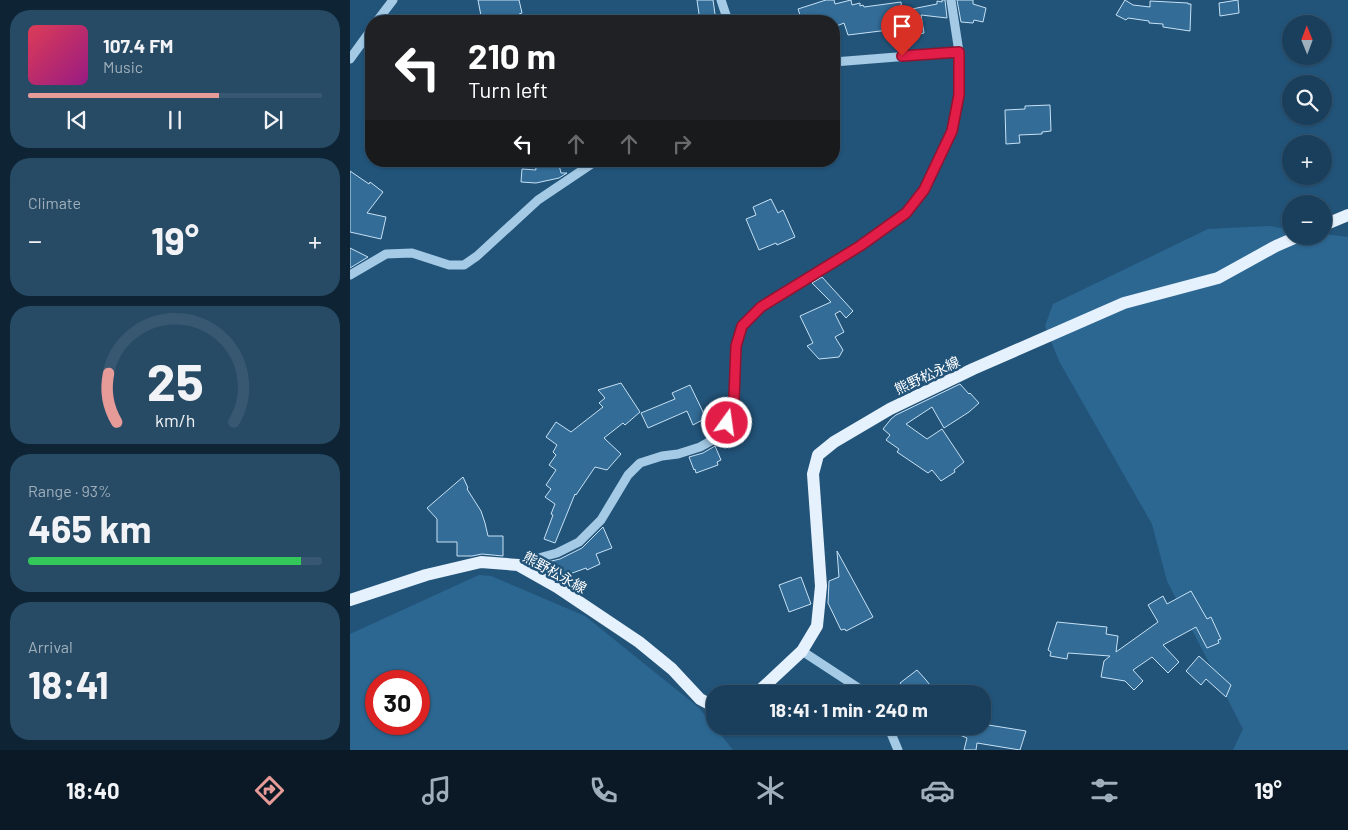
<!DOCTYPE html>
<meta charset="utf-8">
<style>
:root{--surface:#1a3f5c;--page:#274a65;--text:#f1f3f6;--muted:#9fafbb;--line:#385872;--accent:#e69b98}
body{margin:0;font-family:Barlow,"Noto Sans JP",sans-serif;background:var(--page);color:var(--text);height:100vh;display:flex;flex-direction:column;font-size:19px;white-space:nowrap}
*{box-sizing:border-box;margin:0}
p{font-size:16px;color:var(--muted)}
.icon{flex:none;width:28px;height:28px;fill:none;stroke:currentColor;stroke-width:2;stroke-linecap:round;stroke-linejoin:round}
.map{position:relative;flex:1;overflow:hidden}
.drawer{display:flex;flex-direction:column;gap:10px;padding:10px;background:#0e2333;width:350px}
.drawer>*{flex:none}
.guide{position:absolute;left:15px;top:15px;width:475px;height:152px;border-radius:20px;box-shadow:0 1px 4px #0004,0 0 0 1px var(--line);background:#202124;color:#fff;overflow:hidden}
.needle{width:32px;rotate:359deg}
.tools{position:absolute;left:932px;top:15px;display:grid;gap:10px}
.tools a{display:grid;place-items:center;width:50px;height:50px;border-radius:50%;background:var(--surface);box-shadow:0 1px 4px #0004,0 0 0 1px var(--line);font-size:25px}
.speed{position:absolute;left:15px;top:670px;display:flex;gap:10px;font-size:25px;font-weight:700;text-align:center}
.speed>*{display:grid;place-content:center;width:65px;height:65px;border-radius:50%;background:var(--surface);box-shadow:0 1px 4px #0004,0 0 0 1px var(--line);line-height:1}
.speed .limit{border:8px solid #d22;background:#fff;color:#111}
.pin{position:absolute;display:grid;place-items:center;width:42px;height:42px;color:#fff;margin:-51px -21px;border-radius:50% 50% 50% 0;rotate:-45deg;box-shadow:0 0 5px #0007}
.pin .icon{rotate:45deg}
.me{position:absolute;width:55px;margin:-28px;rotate:14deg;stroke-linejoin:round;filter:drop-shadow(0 0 4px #0008)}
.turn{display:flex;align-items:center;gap:18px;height:105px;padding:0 20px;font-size:22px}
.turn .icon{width:65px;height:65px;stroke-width:2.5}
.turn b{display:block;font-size:35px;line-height:42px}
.lanes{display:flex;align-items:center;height:48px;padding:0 20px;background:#0003;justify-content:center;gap:25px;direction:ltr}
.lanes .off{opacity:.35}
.big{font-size:38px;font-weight:700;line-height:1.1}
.drawer .widget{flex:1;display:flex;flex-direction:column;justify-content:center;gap:8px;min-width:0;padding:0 18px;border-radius:20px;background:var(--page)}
.drawer .dial{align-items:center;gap:0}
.dial svg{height:130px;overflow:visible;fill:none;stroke:var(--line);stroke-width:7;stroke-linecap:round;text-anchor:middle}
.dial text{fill:var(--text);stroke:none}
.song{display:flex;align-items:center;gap:15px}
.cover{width:60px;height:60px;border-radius:8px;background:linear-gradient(135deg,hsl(350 70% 55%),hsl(310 70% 35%))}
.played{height:5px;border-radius:2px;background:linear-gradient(90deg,var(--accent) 65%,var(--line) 65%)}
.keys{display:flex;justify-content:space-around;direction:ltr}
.heat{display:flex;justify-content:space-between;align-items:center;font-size:28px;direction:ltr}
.charge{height:8px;border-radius:4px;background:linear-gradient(90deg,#34c759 93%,var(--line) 0)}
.trip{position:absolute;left:356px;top:685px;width:285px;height:50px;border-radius:20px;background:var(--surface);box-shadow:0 1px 4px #0004,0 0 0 1px var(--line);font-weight:700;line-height:50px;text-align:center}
.tab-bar{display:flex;height:80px;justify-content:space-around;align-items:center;background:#0a1925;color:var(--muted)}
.tab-bar .icon{width:35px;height:35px}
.tab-bar .current{color:var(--accent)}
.tab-bar b{font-size:22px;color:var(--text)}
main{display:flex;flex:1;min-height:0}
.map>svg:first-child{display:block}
</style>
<main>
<section class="drawer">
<div class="widget">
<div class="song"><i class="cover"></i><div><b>107.4 FM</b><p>Music</p></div></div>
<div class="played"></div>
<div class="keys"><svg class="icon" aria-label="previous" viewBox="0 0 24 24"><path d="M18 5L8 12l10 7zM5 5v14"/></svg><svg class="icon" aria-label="pause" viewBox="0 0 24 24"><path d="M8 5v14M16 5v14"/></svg><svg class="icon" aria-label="next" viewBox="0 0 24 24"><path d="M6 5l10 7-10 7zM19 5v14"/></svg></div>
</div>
<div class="widget"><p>Climate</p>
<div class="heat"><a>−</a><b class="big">19°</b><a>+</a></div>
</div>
<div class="widget dial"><svg viewBox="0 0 100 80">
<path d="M14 69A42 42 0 1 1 86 69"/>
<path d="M14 69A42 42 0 0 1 9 39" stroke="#e69b98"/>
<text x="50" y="56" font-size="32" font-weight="700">25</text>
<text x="50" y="72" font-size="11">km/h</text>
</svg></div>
<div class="widget"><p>Range · 93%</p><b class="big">465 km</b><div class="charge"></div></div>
<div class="widget"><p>Arrival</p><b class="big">18:41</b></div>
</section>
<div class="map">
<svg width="998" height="750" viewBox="0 0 998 750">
<rect width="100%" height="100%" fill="#22547a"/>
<!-- green -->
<g fill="#2c6792" fill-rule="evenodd">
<path d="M 920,226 L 941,230 L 941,236 L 974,236 L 974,234 L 998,237 L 998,750 L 883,750 L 893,729 L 817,581 L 802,524 L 709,361 L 695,326 L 703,304 L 858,229 Z"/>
<path d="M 129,575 L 141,576 L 235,616 L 348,707 L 383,750 L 0,750 L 0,634 ZM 26,681 L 69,681 L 69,724 L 26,724 Z"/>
</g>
<!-- building -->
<g fill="#326c97" stroke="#c7e1f4">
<path d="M 128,0 L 169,0 L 172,13 L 169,14 L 171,21 L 132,21 Z"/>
<path d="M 347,0 L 363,0 L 366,21 L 350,21 Z"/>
<path d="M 476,0 L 484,0 L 485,4 L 501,0 L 502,5 L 510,3 L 510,6 L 513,5 L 514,7 L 551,2 L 552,11 L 587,4 L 587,1 L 592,2 L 592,0 L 595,0 L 597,18 L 571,15 L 574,33 L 557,37 L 555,28 L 498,35 L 494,23 L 484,27 L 484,21 L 452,21 L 448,9 Z"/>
<path d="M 607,0 L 623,0 L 623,4 L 636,8 L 633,22 L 624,20 L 623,23 L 611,22 Z"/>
<path d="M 775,0 L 783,5 L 800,7 L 800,1 L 838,3 L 838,4 L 841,4 L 840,31 L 813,27 L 813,24 L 799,23 L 799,21 L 778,18 L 776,20 L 766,15 Z"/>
<path d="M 888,0 L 889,13 L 870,16 L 869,3 Z"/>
<path d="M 700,105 L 701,131 L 692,132 L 692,134 L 669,135 L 670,143 L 656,144 L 655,110 L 675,109 L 675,106 Z"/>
<path d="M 185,161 L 208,161 L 211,173 L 217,173 L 209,178 L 186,183 L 171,182 L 172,169 L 186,170 Z"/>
<path d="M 0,171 L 19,184 L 20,182 L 33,192 L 17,213 L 36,217 L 31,239 L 0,232 Z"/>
<path d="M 421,199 L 428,213 L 433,210 L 445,237 L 427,245 L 426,243 L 409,250 L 396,219 L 406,215 L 403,207 Z"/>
<path d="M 0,248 L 18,257 L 0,268 Z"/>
<path d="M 472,277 L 503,311 L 496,318 L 490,311 L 485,314 L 494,332 L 485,337 L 493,350 L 489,357 L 469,359 L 457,346 L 463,343 L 450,316 L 481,302 L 462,283 Z"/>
<path d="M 271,383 L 290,412 L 275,425 L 273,423 L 254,438 L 271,454 L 257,470 L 245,467 L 226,495 L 225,494 L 205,543 L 194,539 L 203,515 L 201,514 L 205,504 L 195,497 L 201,489 L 196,485 L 206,470 L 199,465 L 206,455 L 203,452 L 207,445 L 196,437 L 206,422 L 221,432 L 253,407 L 249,403 L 255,398 L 248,390 Z"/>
<path d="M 610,384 L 619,394 L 620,393 L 629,403 L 619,412 L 594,428 L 582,407 L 556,424 L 577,439 L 592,429 L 614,462 L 604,470 L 605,472 L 591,481 L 582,470 L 578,473 L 547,452 L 549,449 L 536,440 L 540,435 L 533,429 L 541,419 L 546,415 Z"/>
<path d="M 340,385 L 356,418 L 343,425 L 337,411 L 298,428 L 291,413 L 325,399 L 322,393 Z"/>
<path d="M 365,446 L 371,460 L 367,462 L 368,465 L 346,473 L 345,469 L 344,470 L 339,457 L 353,453 Z"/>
<path d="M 113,477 L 118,488 L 117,489 L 131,511 L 135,523 L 138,536 L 153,536 L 153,556 L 132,554 L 122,556 L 107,556 L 107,542 L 87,542 L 87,519 L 77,508 Z"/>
<path d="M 253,527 L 262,548 L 246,554 L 250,564 L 237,570 L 236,568 L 209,578 L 193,568 L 192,569 L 185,565 L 210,559 L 232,548 Z"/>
<path d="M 487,551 L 523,617 L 496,631 L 495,629 L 491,630 L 478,603 L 479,581 L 489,577 Z"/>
<path d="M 451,577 L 461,604 L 439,612 L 429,585 Z"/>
<path d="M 841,591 L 857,619 L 861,617 L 871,639 L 868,640 L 869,643 L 857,648 L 846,627 L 813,645 L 829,662 L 818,673 L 802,657 L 783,670 L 793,681 L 784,690 L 775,681 L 751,677 L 754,661 L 760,656 L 718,653 L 717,659 L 700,656 L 701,652 L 698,650 L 707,622 L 757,627 L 756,634 L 768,636 L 766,652 L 808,622 L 798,605 L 813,596 L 817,604 Z"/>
<path d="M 849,656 L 881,685 L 876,697 L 856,679 L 851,685 L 836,671 Z"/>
<path d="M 567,670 L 576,680 L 587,694 L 558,694 L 550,683 Z"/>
<path d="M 632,724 L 676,731 L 670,750 L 627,743 L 626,750 L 614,750 L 617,738 L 588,726 L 632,726 Z"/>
</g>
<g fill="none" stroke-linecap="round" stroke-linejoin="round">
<!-- minor -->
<g stroke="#a4cae5" stroke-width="9">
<path d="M 371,0 L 378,21"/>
<path d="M 27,21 L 43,0"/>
<path d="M 0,59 L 21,30"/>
<path d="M 484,62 L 609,52"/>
<path d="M 0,275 L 36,254 L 62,253 L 99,265 L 114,265 L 127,256 L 188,200 L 246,161"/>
<path d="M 168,565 L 181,560 L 207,553 L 229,542 L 251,520 L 278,475 L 290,463 L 312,456 L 328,454 L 350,447 L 368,437 L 377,423 L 384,398 L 386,346 L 392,326 L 411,307 L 511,245 L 556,213 L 574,190 L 602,131 L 609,95 L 609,52 L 601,0"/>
<path d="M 452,651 L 510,689 L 519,694"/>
<path d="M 538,726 L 548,750"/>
</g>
<!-- major -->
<g stroke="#e5f1fc" stroke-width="12">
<path d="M 974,225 L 998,215"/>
<path d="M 0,600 L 76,575 L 131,562 L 168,565 L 207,587 L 289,642 L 322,669 L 350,699 L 365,707"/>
<path d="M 406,694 L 452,651 L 467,626 L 471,586 L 463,474 L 468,455 L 484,442 L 540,409 L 623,369 L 774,303 L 868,278 L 926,246 L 949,236"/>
</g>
</g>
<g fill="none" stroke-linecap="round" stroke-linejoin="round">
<!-- route casing -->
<g stroke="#92132f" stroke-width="12">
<path id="route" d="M 377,423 L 384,398 L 386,346 L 392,326 L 411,307 L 510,246 L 556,213 L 574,190 L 602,131 L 609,95 L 609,52 L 552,56"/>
</g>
<!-- route -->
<use href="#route" stroke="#e11d48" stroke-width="9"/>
</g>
<g text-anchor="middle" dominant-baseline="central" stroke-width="5" stroke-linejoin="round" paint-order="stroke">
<!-- street labels -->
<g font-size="14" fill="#fff" stroke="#22547a">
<text transform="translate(577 375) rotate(-25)">熊野松永線</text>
<text transform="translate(205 572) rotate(29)">熊野松永線</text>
</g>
</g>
</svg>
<div class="tools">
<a><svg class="needle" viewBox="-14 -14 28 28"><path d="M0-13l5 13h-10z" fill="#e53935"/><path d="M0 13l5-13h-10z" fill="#9fafbb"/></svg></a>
<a><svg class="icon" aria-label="search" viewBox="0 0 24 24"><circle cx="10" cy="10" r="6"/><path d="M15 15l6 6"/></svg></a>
<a>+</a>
<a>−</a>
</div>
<div class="speed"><div class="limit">30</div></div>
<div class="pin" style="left:552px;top:56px;background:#d93025"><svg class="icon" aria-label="arrive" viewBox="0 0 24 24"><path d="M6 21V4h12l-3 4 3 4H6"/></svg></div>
<svg class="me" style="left:377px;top:423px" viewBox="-20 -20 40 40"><circle r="17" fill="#e11d48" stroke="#fff" stroke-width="3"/><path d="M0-11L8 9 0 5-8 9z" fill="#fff"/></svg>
<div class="trip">18:41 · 1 min · 240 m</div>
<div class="guide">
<div class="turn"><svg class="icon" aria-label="left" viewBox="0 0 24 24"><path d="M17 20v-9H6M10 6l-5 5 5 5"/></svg><div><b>210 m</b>Turn left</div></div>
<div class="lanes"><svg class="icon" aria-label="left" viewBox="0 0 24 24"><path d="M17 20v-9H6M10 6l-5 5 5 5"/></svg><svg class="icon off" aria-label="ahead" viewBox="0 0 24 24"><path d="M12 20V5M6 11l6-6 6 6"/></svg><svg class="icon off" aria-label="ahead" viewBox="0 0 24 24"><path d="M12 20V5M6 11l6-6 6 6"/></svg><svg class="icon off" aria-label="right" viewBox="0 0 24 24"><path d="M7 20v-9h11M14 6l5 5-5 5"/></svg></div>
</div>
</div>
</main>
<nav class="tab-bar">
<b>18:40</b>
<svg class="icon current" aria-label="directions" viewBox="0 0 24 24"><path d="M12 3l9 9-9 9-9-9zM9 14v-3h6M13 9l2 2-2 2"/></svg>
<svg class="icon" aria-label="music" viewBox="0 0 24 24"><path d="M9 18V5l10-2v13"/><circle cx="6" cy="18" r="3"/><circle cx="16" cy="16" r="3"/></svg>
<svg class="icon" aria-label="phone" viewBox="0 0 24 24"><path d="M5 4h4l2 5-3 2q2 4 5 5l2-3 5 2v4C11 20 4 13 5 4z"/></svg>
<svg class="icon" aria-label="climate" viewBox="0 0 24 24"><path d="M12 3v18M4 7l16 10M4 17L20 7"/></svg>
<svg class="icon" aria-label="car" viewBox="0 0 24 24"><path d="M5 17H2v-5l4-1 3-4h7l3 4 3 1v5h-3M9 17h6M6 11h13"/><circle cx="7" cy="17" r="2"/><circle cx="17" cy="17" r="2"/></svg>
<svg class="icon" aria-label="filters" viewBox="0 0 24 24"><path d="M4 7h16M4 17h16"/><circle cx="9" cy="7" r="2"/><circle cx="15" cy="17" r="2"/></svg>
<b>19°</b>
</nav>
